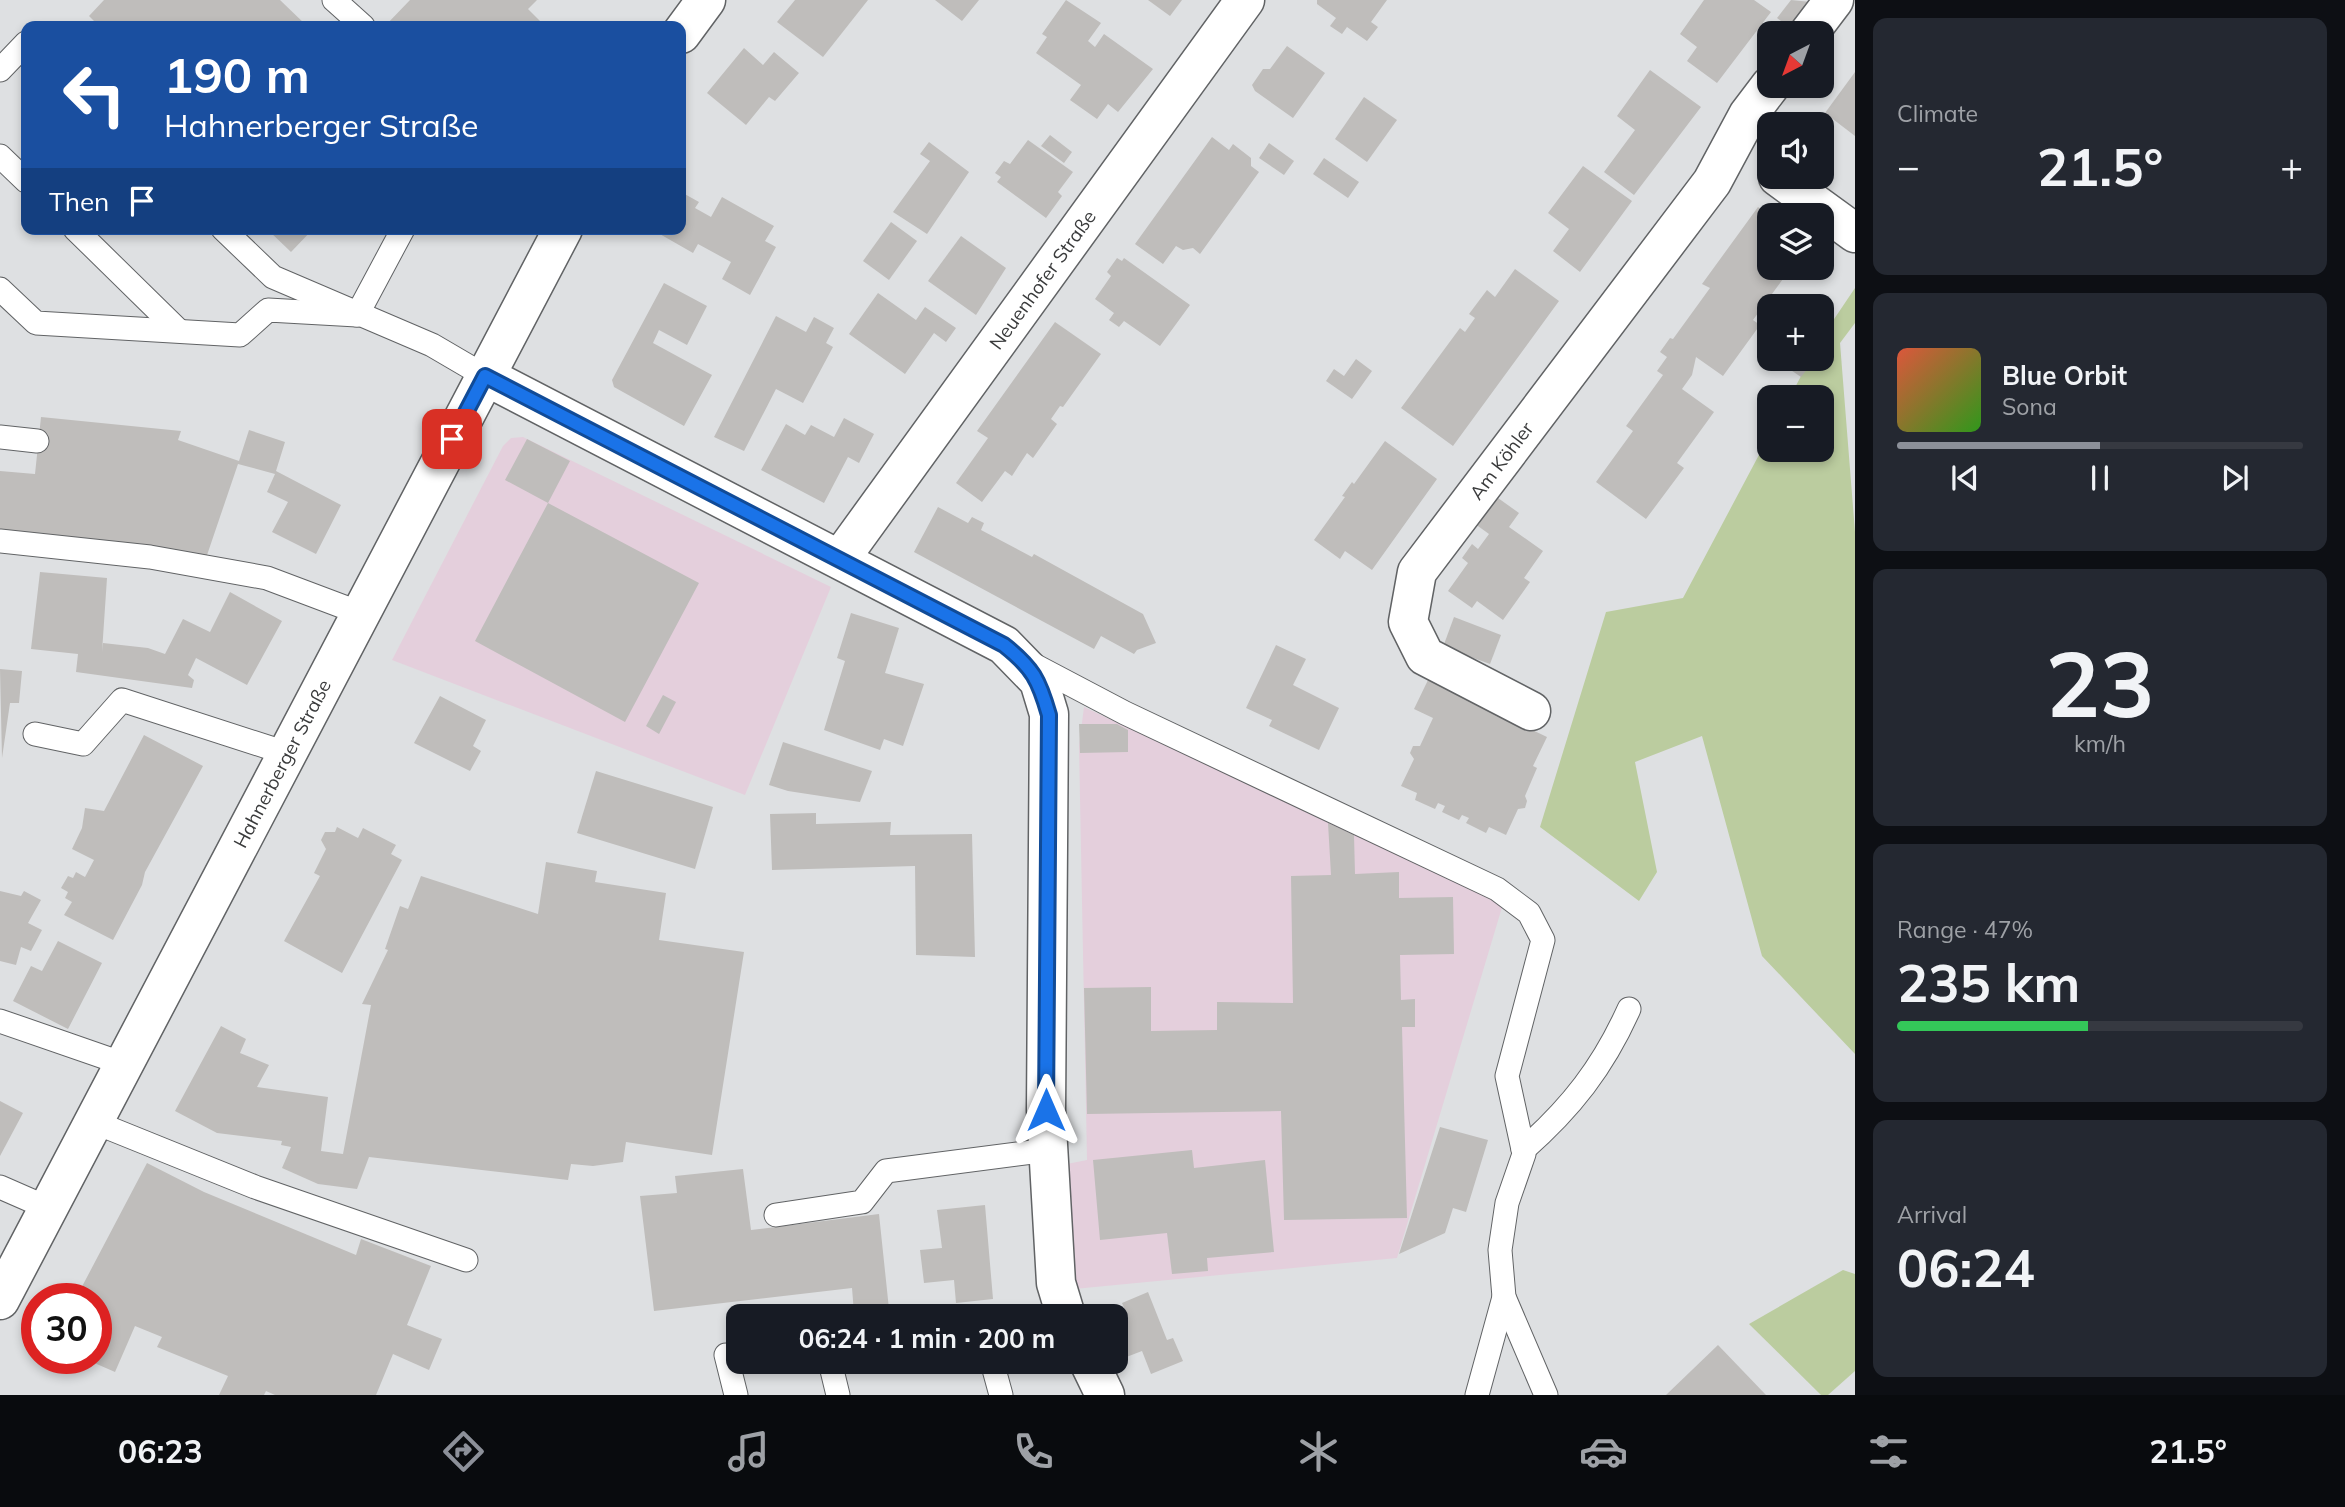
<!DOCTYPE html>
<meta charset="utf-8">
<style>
:root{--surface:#171b24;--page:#242831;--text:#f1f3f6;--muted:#9ea1a6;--line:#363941;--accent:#8c9099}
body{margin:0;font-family:Mulish,sans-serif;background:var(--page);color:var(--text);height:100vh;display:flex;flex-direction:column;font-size:26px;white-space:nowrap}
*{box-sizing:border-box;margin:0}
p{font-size:23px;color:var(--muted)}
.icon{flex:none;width:38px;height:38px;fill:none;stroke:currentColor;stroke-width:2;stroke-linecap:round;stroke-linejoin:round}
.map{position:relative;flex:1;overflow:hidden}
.drawer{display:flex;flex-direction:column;gap:18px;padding:18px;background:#0d0f14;width:490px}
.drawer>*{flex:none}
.guide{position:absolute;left:21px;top:21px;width:665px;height:214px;border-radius:14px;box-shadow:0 4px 10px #0003;background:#1a4fa0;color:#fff;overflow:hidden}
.needle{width:46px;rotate:221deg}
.tools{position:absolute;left:1757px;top:21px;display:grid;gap:14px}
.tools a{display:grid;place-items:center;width:77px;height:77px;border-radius:14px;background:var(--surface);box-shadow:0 4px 10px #0003;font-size:35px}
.speed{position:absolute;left:21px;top:1283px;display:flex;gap:14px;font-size:35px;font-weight:700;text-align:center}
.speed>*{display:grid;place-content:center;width:91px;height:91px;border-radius:50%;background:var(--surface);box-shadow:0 4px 10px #0003;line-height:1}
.speed .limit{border:10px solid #d22;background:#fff;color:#111}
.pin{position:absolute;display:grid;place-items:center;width:60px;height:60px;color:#fff;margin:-30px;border-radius:14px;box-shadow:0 4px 10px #0006}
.me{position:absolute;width:77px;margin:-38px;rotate:0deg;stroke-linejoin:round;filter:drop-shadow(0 0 5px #0008)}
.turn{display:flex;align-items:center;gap:24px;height:147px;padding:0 28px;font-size:32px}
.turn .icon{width:91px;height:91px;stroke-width:2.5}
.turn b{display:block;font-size:49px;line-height:60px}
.then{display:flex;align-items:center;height:66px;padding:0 28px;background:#0003;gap:14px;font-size:26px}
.big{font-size:52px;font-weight:700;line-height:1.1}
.drawer .card{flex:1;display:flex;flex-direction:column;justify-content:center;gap:10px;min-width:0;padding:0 24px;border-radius:14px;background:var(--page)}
.drawer .dial{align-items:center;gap:0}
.dial b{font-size:91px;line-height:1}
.song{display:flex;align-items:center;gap:21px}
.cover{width:84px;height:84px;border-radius:10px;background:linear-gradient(135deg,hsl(10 70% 55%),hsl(110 70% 35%))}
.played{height:7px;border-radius:4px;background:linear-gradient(90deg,var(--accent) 50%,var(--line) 50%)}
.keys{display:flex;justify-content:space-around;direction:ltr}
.heat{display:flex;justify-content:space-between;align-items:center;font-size:38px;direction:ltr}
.charge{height:10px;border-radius:5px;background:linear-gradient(90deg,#34c759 47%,var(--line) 0)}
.trip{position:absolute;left:726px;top:1304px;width:402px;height:70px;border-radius:14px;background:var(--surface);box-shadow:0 4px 10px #0003;font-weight:700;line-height:70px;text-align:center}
.tab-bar{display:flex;height:112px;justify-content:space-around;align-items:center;background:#090b0e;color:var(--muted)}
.tab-bar .icon{width:49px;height:49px}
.tab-bar .on{color:var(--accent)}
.tab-bar b{font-size:32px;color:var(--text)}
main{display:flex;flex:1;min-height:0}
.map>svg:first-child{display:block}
</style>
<main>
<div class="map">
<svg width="1855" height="1395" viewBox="0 0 1855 1395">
<rect width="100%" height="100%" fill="#dee0e2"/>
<!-- industrial -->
<g fill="#e4cfdc">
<path d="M 523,437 L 831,587 L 745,795 L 392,660 L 503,446 L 511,438 Z"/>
<path d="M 1084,707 L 1503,904 L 1397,1258 L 1074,1289 L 1062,1165 L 1087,1160 L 1079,746 Z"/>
</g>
<!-- green -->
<g fill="#bbcc9f">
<path d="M 1855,288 L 1855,323 L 1840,343 L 1855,532 L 1855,1054 L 1762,956 L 1702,736 L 1635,762 L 1657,872 L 1639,901 L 1540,827 L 1606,612 L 1683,598 L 1769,436 L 1769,450 L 1822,450 L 1822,397 L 1790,397 L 1810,359 L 1822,359 L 1822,337 Z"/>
<path d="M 1843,1270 L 1855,1274 L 1855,1371 L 1828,1395 L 1821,1395 L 1749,1324 Z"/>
</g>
<!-- building -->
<g fill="#bfbdbb">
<path d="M 104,0 L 280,0 L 307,26 L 99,26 L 89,16 Z"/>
<path d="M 410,0 L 537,0 L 528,9 L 545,26 L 385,26 Z"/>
<path d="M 795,0 L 868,0 L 823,57 L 777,22 Z"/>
<path d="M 935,0 L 979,0 L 962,21 Z"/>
<path d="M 1066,0 L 1101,23 L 1088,41 L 1095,47 L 1104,34 L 1153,69 L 1118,112 L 1108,104 L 1097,119 L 1070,100 L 1081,85 L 1036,53 L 1047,37 L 1042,34 Z"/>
<path d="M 1148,0 L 1182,0 L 1170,16 Z"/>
<path d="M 1317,0 L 1387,0 L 1371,22 L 1378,27 L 1367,41 L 1347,27 L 1342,34 L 1330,26 L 1336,18 L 1317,4 Z"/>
<path d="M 1704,0 L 1754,0 L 1771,12 L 1717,83 L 1687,61 L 1697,47 L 1680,34 Z"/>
<path d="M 1791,0 L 1811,2 L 1792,29 L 1777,18 Z"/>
<path d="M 1287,46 L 1325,73 L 1293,118 L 1255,91 L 1252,85 L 1263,69 L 1270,69 Z"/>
<path d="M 744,48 L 763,65 L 774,52 L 799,73 L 775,101 L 769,97 L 746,125 L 707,93 Z"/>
<path d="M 1650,70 L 1701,107 L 1634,195 L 1604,172 L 1635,130 L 1617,116 Z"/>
<path d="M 1855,72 L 1855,136 L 1825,113 Z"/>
<path d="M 1364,97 L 1397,120 L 1367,162 L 1335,139 Z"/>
<path d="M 1050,135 L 1072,152 L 1064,163 L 1041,146 Z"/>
<path d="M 1212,137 L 1229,150 L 1233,144 L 1251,158 L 1251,166 L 1259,172 L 1200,254 L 1193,248 L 1183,250 L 1176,246 L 1163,264 L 1135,244 Z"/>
<path d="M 1028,140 L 1073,172 L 1058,192 L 1062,196 L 1046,218 L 997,182 L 1001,177 L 995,173 L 1004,161 L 1010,164 Z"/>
<path d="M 929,142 L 969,172 L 927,234 L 893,212 L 930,161 L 920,154 Z"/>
<path d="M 1269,143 L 1294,161 L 1284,175 L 1259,158 Z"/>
<path d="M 1324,158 L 1359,182 L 1348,198 L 1313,174 Z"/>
<path d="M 1583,166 L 1632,201 L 1580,272 L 1553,251 L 1569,229 L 1548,213 Z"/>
<path d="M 681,192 L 699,202 L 695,208 L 711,217 L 722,197 L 774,226 L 765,241 L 776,247 L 750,295 L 722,279 L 731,262 L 698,244 L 693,253 L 651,229 L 681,229 Z"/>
<path d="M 1758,207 L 1769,215 L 1769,268 L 1791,268 L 1753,320 L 1760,325 L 1723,376 L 1696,357 L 1692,375 L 1682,389 L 1714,412 L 1677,463 L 1684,468 L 1646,519 L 1596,482 L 1633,431 L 1626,426 L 1663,375 L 1657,371 L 1667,357 L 1660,352 L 1670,338 L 1673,339 L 1710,288 L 1702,284 Z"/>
<path d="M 891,222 L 917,241 L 889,280 L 863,261 Z"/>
<path d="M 267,229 L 313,229 L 291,252 Z"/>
<path d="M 961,236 L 1006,268 L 976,315 L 928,281 Z"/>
<path d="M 1117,258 L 1122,261 L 1124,258 L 1190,305 L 1160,346 L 1124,321 L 1119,327 L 1109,320 L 1114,313 L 1095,299 L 1111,276 L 1107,272 Z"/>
<path d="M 1515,269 L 1559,301 L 1453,446 L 1401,408 L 1460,328 L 1465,332 L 1475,318 L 1469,314 L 1487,290 L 1495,297 Z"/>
<path d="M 664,283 L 707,306 L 687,345 L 659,330 L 653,343 L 712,375 L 684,426 L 614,387 L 612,380 Z"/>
<path d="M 878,293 L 916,320 L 925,307 L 956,328 L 946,342 L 934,333 L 905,374 L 849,334 Z"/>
<path d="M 776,316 L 806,332 L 814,317 L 834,328 L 826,343 L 833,347 L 803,403 L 776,389 L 744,451 L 714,437 Z"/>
<path d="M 1055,322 L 1101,354 L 1063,407 L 1060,406 L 1051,419 L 1057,424 L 1033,458 L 1027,453 L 1012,476 L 1005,471 L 982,502 L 956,483 L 988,438 L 977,431 Z"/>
<path d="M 1356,359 L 1372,371 L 1352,399 L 1326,381 L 1334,369 L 1344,376 Z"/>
<path d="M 1782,359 L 1804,359 L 1811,364 L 1801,377 L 1779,362 Z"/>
<path d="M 41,417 L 181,431 L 178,440 L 239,461 L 249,430 L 285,442 L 276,471 L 341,505 L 316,554 L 272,532 L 288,502 L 267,492 L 275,474 L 238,464 L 205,561 L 143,544 L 0,532 L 0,471 L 35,474 Z"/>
<path d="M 844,418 L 874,434 L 859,463 L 848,457 L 824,503 L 761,470 L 786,424 L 805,435 L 811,425 L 834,437 Z"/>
<path d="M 527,439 L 570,461 L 548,503 L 699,583 L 625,722 L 475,641 L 548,503 L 505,480 Z"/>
<path d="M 1385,441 L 1437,479 L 1372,570 L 1345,551 L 1340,559 L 1314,540 L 1345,497 L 1342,496 L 1352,482 L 1354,484 Z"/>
<path d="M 1491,493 L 1519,513 L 1509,527 L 1543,551 L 1524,578 L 1530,582 L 1503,620 L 1477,601 L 1472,608 L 1448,591 L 1468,563 L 1462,558 L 1472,544 L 1478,549 L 1489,534 L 1471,521 Z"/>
<path d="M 938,507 L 968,523 L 972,517 L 984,523 L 981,530 L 1032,557 L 1034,554 L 1143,614 L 1156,643 L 1137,650 L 1134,654 L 1101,636 L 1094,649 L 914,552 Z"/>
<path d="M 40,572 L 107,578 L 102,652 L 103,643 L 148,648 L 165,654 L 183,619 L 210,632 L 230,592 L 282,621 L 247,685 L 196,658 L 188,675 L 194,680 L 192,688 L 76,672 L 78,654 L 31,649 Z"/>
<path d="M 851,613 L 899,628 L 885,673 L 924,684 L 903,746 L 884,739 L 880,750 L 824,730 L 845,661 L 837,658 Z"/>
<path d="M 1454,617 L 1501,635 L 1490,664 L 1443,647 Z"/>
<path d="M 1276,645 L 1306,659 L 1293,685 L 1339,708 L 1319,750 L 1269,726 L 1272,720 L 1246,708 Z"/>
<path d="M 0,669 L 22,671 L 19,703 L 10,703 L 2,758 Z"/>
<path d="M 1428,680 L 1547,737 L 1533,766 L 1537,768 L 1525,796 L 1527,801 L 1525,808 L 1518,809 L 1506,835 L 1489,827 L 1486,833 L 1466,823 L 1469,818 L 1462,815 L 1459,820 L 1442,812 L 1445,806 L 1438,803 L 1435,809 L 1415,800 L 1417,793 L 1401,786 L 1414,759 L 1410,753 L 1413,746 L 1420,746 L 1433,718 L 1414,709 Z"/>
<path d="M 663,695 L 676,702 L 659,734 L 646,726 Z"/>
<path d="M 440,696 L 486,720 L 473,746 L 481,751 L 470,771 L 414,743 Z"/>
<path d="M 1079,724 L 1117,724 L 1128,730 L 1128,752 L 1080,753 Z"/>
<path d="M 144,735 L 203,766 L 145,872 L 142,885 L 113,940 L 64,915 L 72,902 L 65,898 L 68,892 L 61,888 L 68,876 L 73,878 L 76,872 L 85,877 L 94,860 L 72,849 L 82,828 L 85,808 L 104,811 Z"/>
<path d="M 783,742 L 872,771 L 860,802 L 788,791 L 769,785 Z"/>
<path d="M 596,771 L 713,807 L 695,869 L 577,833 Z"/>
<path d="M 816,813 L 816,824 L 891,822 L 890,835 L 972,834 L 975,957 L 916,955 L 915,866 L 772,870 L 770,814 Z"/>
<path d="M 1328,823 L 1354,835 L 1355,874 L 1399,872 L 1399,898 L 1453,897 L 1454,954 L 1400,955 L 1401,1000 L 1415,999 L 1415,1027 L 1402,1027 L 1407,1218 L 1284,1220 L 1281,1111 L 1087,1114 L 1084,988 L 1151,987 L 1151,1031 L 1217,1030 L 1217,1002 L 1293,1003 L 1291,876 L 1331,875 Z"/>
<path d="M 337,827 L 358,838 L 363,828 L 396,845 L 391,854 L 402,860 L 342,973 L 284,941 L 320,876 L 314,873 L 326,849 L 321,840 L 325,832 L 335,832 Z"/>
<path d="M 546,862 L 597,871 L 595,882 L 666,893 L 659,940 L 744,952 L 712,1155 L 626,1142 L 623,1162 L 593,1166 L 571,1164 L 568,1180 L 369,1157 L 357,1189 L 318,1184 L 282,1168 L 291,1147 L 281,1145 L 282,1141 L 217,1133 L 175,1111 L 221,1026 L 246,1039 L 240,1053 L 269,1065 L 257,1087 L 328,1097 L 321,1151 L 343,1154 L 371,1005 L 362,1004 L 388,950 L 385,949 L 400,906 L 408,909 L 421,876 L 538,914 Z"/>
<path d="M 0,891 L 21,896 L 24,891 L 41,900 L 28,923 L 42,930 L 31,951 L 21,947 L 16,965 L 0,961 Z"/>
<path d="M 58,941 L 102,963 L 68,1029 L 13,1001 L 31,966 L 42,971 Z"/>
<path d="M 0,1101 L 23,1113 L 0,1156 Z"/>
<path d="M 1440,1127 L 1488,1140 L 1466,1212 L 1453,1208 L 1445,1233 L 1399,1254 Z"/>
<path d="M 1192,1150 L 1194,1168 L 1265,1160 L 1274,1252 L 1207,1258 L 1208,1271 L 1172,1274 L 1167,1233 L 1100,1240 L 1093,1160 Z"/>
<path d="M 147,1163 L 204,1192 L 356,1255 L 361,1239 L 431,1266 L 407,1325 L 442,1339 L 429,1370 L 393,1354 L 376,1395 L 275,1395 L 266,1391 L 264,1395 L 219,1395 L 228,1376 L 157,1347 L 162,1337 L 135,1326 L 115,1372 L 83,1358 L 96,1358 L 96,1298 L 76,1298 Z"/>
<path d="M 743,1169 L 751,1230 L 879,1214 L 889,1309 L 854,1313 L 852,1288 L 654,1311 L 640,1196 L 677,1193 L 675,1176 Z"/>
<path d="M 985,1205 L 993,1299 L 956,1303 L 954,1280 L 924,1283 L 920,1250 L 942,1248 L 937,1210 Z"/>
<path d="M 1148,1292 L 1167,1340 L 1173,1338 L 1183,1361 L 1151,1374 L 1142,1351 L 1116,1361 L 1116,1322 L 1128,1317 L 1122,1303 Z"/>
<path d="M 1718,1345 L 1766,1395 L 1666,1395 Z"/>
</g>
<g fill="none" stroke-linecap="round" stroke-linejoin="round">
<!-- service casing -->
<g stroke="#616365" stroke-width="25">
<g id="service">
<path d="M 334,0 L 363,26"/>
<path d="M 0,70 L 26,43"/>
<path d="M 0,156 L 26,181"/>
<path d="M 75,229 L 177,329"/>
<path d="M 223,229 L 273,277 L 432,345 L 485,376"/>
<path d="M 0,289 L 36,323 L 240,335 L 268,310 L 357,315"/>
<path d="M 357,315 L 403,229"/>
<path d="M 0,437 L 37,441"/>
<path d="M 0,541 L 150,557 L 267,578 L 360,613"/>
<path d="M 1032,664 L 1125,713 L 1497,889 L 1529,913 L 1543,940 L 1507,1076 L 1524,1154 L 1507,1203 L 1500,1250 L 1504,1297 L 1546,1395"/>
<path d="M 35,734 L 83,744 L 122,700 L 286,753"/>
<path d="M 0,1021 L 124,1064"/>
<path d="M 94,1122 L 255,1187 L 466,1260"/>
<path d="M 1523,1150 C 1571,1108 1603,1067 1629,1009"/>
<path d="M 0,1187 L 48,1208"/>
<path d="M 776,1215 L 862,1202 L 886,1171 L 1048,1150"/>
<path d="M 726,1355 L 736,1395"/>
<path d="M 830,1362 L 838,1395"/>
<path d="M 992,1362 L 1001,1395"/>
<path d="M 1477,1395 L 1504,1297"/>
</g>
</g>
<!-- minor casing -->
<g stroke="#616365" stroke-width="41">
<g id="minor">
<path d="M 1809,33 L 1834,0"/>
<path d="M 1778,177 L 1855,233"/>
<path d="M 485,376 L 1004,645 L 1039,681 L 1049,714 L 1046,1110 L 1056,1283 L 1066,1316"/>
<path id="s1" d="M 840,559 L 1245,0"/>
<path id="s2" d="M 1531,711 L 1425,656 L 1408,622 L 1417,572 L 1712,182 L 1748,115 L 1770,86"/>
<path d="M 1089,1362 L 1105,1395"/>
</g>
</g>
<!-- secondary casing -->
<g stroke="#616365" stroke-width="41">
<g id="secondary">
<path d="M 681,34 L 706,0"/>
<path id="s3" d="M 0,1300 L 563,229"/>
</g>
</g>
<!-- service -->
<use href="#service" stroke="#fff" stroke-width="23"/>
<!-- minor -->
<use href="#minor" stroke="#fff" stroke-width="38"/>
<!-- secondary -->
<use href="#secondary" stroke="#fff" stroke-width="38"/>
</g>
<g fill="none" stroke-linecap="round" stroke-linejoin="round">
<!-- route casing -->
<g stroke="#114b97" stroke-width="18">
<path id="route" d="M 452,439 L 485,376 L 1004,645 C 1033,668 1039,680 1049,715 L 1046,1110"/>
</g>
<!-- route -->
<use href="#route" stroke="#1a73e8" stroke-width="12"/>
</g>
<g text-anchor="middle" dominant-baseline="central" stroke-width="7" stroke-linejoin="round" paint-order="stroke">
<!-- street labels -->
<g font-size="19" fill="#3a3b3c" stroke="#fff">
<text stroke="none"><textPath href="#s1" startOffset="345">Neuenhofer Straße</textPath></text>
<text stroke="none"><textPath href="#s2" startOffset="348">Am Köhler</textPath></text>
<text stroke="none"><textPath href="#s3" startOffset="606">Hahnerberger Straße</textPath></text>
</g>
</g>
</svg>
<div class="tools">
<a><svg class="needle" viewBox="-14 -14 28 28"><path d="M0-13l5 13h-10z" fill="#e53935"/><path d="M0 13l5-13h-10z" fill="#9ea1a6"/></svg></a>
<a><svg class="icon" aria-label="sound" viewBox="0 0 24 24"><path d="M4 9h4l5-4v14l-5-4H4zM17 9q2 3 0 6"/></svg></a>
<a><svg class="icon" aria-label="layers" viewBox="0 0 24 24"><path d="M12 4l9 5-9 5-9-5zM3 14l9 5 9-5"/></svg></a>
<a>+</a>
<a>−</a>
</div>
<div class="speed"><div class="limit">30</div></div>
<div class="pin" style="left:452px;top:439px;background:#d93025"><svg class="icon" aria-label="arrive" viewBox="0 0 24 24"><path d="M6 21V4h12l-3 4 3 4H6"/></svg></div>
<svg class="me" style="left:1046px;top:1110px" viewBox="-20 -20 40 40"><path d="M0-17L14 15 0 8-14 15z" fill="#1a73e8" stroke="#fff" stroke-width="4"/></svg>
<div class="trip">06:24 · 1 min · 200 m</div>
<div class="guide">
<div class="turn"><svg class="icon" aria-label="left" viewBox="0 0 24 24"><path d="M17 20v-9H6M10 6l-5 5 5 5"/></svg><div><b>190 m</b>Hahnerberger Straße</div></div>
<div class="then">Then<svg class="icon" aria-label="arrive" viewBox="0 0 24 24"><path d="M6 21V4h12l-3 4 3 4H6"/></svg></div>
</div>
</div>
<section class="drawer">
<div class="card"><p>Climate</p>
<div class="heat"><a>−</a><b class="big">21.5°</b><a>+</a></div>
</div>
<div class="card">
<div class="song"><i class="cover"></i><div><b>Blue Orbit</b><p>Sona</p></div></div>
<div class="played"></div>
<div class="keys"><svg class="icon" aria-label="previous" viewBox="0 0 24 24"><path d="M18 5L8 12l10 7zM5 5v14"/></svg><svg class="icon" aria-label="pause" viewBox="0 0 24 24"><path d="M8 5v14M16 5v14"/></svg><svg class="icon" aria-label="next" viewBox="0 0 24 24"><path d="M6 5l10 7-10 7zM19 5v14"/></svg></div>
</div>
<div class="card dial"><b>23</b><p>km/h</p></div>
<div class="card"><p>Range · 47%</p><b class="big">235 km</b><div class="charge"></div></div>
<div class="card"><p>Arrival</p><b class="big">06:24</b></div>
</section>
</main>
<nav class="tab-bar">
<b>06:23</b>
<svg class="icon on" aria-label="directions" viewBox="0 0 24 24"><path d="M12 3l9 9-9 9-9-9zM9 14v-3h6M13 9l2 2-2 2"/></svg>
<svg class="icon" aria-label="music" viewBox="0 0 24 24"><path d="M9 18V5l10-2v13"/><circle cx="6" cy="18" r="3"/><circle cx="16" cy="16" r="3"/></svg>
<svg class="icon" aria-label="phone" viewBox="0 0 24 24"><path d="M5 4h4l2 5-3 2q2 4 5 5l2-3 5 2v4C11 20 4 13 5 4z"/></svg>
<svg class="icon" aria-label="climate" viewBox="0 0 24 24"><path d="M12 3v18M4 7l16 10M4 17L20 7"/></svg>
<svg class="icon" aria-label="car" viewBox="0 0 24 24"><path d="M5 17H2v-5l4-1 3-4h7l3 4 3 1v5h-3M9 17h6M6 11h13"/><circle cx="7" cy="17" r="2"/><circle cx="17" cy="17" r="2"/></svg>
<svg class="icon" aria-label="filters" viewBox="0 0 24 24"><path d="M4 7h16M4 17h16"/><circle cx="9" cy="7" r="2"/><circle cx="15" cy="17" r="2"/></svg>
<b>21.5°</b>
</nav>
